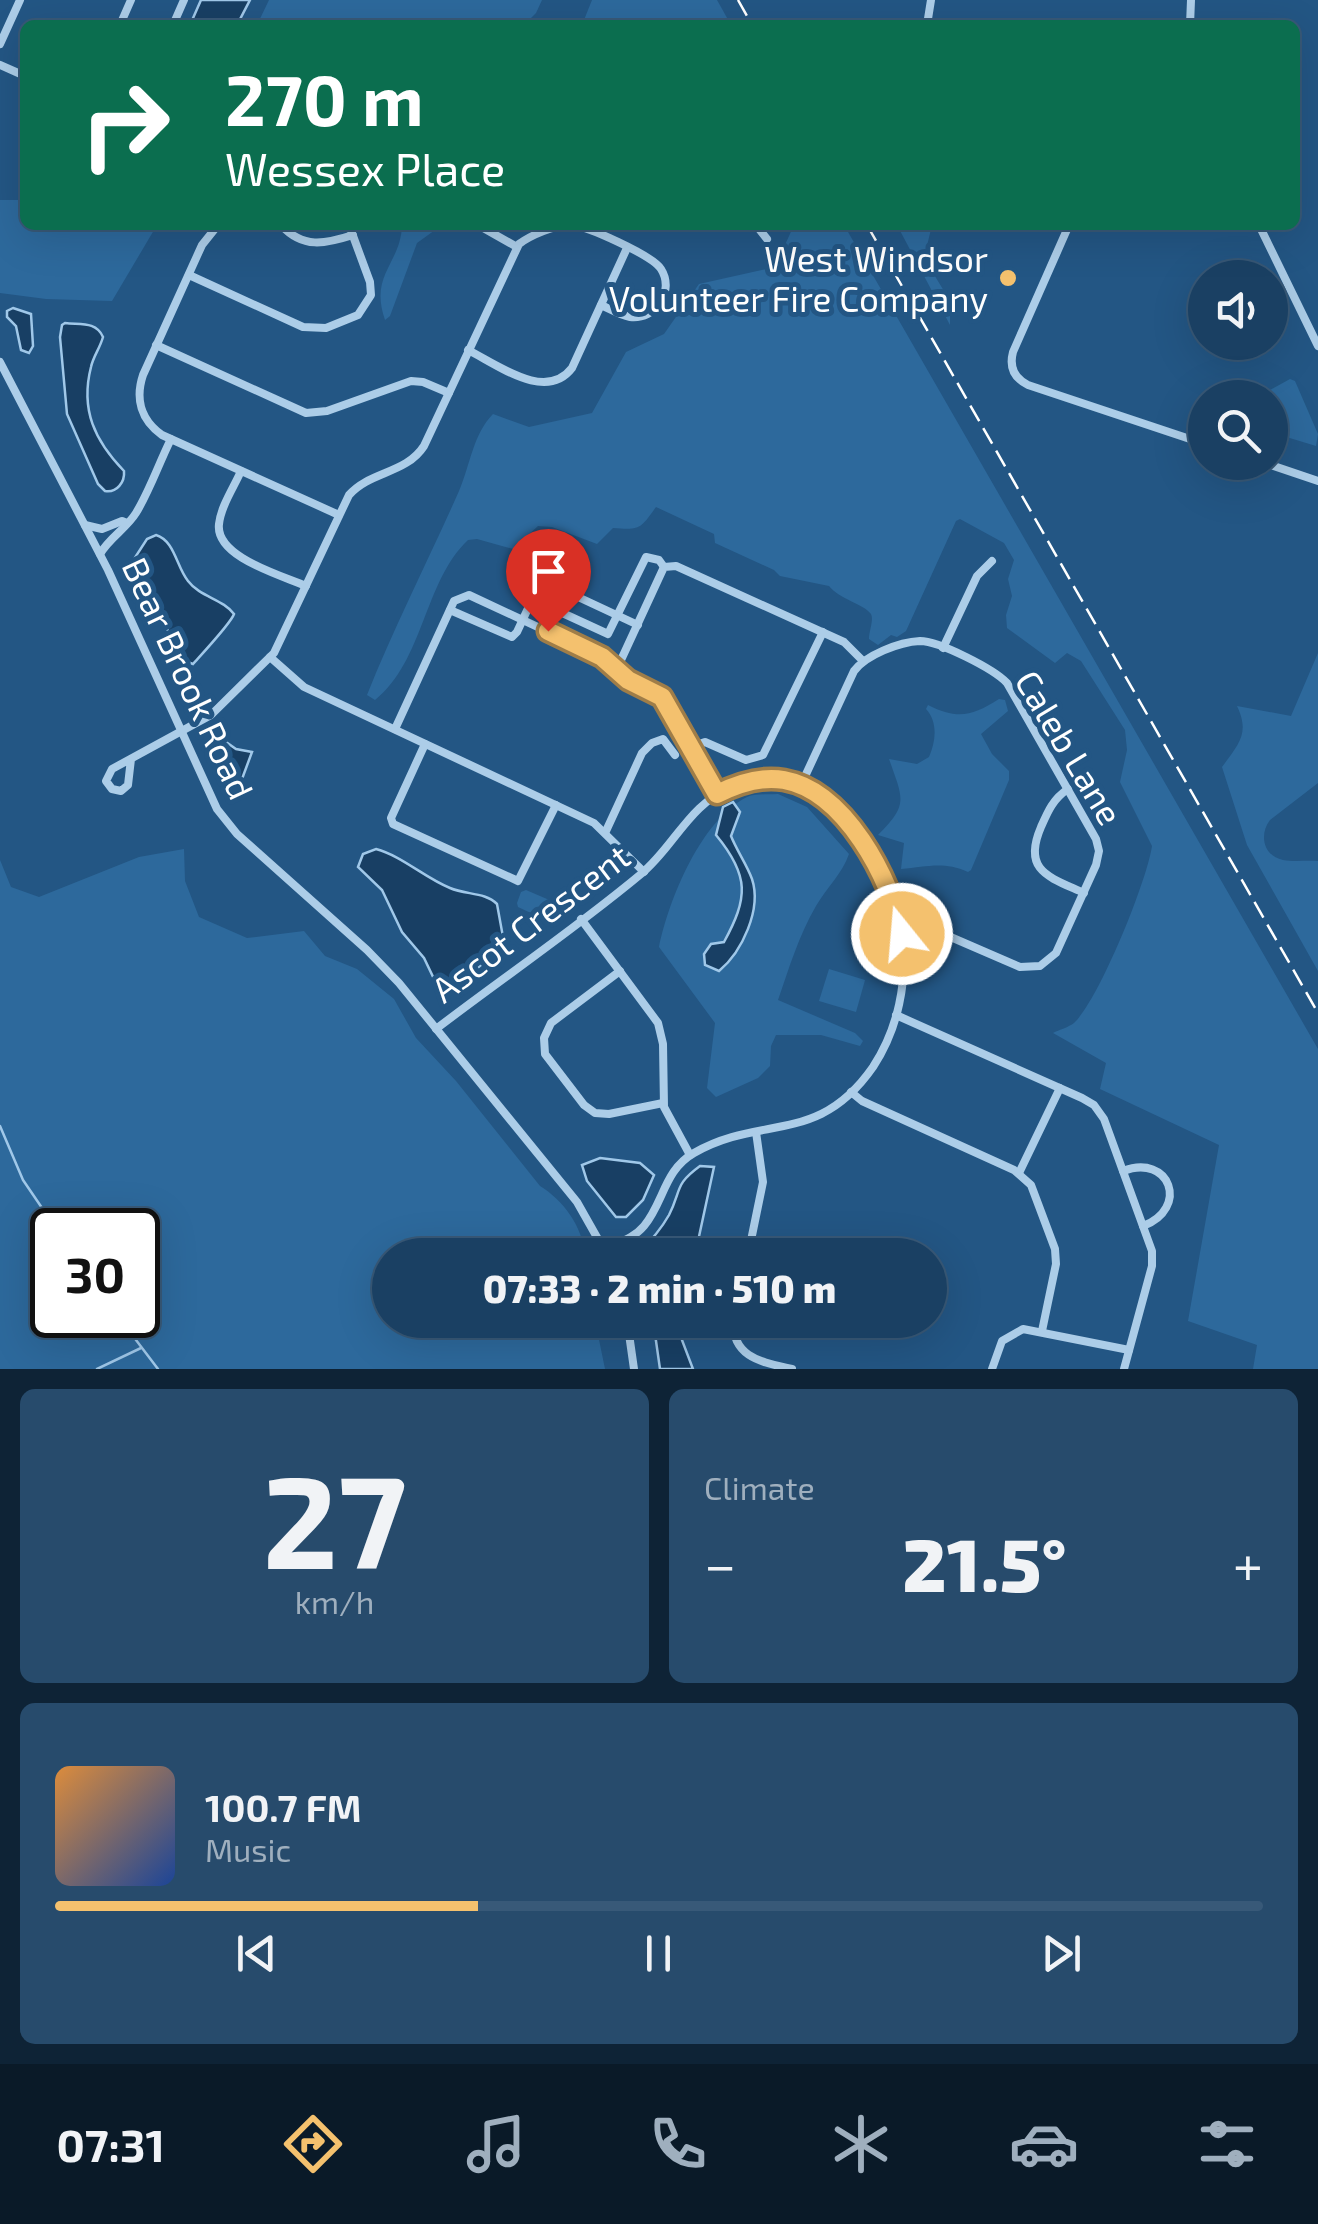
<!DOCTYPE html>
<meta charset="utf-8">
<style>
:root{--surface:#1a4063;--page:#274b6c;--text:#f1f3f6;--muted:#9fafbe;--line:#385978;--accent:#f4c16e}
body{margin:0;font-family:"Exo 2",sans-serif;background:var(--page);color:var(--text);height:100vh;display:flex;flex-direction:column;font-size:38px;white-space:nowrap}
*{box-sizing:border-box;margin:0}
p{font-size:32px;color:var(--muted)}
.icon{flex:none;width:55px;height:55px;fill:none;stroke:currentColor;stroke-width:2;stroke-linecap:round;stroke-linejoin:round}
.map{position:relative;height:1369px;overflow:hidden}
.sheet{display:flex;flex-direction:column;gap:20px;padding:20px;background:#0e2336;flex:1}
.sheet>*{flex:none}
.banner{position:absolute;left:20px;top:20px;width:1280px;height:210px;border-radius:15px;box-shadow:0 10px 40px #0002,0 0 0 2px var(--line);background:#0b6e4f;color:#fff;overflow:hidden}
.buttons{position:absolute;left:1188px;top:260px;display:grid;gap:20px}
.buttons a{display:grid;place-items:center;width:100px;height:100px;border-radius:50%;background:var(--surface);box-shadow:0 10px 40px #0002,0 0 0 2px var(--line);font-size:50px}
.speed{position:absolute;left:30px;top:1208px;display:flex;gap:20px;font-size:50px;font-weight:700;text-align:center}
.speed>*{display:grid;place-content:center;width:130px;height:130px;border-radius:50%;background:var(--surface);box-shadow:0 10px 40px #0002,0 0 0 2px var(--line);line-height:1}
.speed .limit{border:5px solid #111;border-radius:15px;background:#fff;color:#111}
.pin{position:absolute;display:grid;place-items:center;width:85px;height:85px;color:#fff;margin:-102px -42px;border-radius:50% 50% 50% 0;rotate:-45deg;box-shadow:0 0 10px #0007}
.pin .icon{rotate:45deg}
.me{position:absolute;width:110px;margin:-55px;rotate:343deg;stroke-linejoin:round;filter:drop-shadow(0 0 8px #0008)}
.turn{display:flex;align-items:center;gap:35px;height:210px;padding:0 40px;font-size:45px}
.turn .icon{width:130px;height:130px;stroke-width:2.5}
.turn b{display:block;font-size:70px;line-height:85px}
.big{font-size:75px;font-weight:800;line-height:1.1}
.sheet .card{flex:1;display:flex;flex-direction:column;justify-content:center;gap:15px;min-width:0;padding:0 35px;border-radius:15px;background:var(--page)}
.sheet .dial{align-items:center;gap:0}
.dial b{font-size:130px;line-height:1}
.song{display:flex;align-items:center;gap:30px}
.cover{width:120px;height:120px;border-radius:15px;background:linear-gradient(135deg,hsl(30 70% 55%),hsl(220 70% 35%))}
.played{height:10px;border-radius:5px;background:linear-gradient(90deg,var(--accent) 35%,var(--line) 35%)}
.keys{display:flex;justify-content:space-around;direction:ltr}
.heat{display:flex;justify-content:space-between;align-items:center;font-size:55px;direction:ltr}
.sheet .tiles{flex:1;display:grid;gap:20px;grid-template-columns:1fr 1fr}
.card:last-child{grid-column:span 2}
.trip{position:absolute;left:372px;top:1238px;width:575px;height:100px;border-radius:50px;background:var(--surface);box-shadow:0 10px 40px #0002,0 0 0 2px var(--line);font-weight:800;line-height:100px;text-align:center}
.dock{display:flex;height:160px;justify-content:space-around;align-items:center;background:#0a1a28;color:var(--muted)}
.dock .icon{width:70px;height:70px}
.dock .on{color:var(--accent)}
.dock b{font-size:45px;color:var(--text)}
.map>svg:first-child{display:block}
</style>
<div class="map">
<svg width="1318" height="1369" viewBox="0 0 1318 1369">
<rect width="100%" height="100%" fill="#235684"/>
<!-- green -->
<g fill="#2d699c" fill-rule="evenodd">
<path d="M 269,0 L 542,0 L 536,13 L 524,25 L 257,25 Z"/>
<path d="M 592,0 L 717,0 L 731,25 L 582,25 Z"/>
<path d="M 0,200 L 25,200 L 25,225 L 157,225 L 112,301 L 46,299 L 0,293 Z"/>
<path d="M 402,225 L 442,225 L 417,243 L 390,316 L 385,320 C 369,274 401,264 402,225 Z"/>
<path d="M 794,225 L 844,225 L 1318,1049 L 1318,1369 L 1253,1369 L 1257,1345 L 1188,1321 L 1219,1145 L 1100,1089 L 1106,1063 L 1053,1033 C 1059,1030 1069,1027 1074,1023 C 1099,1000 1147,881 1152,846 L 1120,782 L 1127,750 L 1125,730 L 1081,661 L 1067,653 L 1055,663 L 1007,628 L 1006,615 L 1012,596 L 1008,579 L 1014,560 L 1004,543 L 960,519 L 956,521 L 906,631 L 897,637 L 891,635 L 878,645 L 869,639 C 869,631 874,620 871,614 C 864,604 839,599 829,586 L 780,576 L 774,570 L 715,543 L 714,534 L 656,507 C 640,529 641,530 613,528 L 597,544 L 552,527 L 538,526 L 513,549 L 477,539 L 468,540 C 424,581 424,661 375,700 L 367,695 C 395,625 429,559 459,491 C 470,466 473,434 493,414 L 529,427 L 592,413 L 626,352 L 664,334 L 699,284 L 775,267 Z"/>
<path d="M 897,225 L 932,225 L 924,258 L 950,301 L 950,325 Z"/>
<path d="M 1290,379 L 1295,381 L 1318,434 L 1316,446 L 1270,432 L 1270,398 L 1257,397 Z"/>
<path d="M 1318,653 L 1318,783 L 1270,820 C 1259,834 1263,856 1283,860 C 1294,862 1307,860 1318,861 L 1318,971 L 1247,845 L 1222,767 C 1239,744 1250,733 1237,706 L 1291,716 Z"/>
<path d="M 999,699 L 1005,700 L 1008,711 L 981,734 L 992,754 L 1009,771 L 1009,780 L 971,870 L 968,872 C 943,861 927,867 901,869 L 904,843 L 878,835 C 909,804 903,799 889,759 L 917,764 L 929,757 C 936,741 938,722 926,709 L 928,705 C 958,720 972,716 999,699 Z"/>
<path d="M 778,794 L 807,807 L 849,854 C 842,874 827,887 816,906 C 799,935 789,968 778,1000 L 855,1033 L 863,1041 L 860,1046 L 821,1035 L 776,1035 L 771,1046 L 770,1066 L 758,1078 L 716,1097 L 707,1088 L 715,1023 L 659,947 C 669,899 701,820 747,797 C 756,793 768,795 778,794 Z"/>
<path d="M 184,849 L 185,881 L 199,917 L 247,938 L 304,931 L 325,956 L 357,969 L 394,999 L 416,1038 L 456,1081 L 540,1186 C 563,1200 583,1227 585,1255 L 390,1255 L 390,1320 L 595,1320 L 605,1369 L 0,1369 L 0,860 L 11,887 L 39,897 L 139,857 ZM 52,1230 L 138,1230 L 138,1315 L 52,1315 Z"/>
<path d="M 526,890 L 554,902 L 556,907 L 551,918 L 546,920 L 518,907 L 517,903 L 521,892 Z"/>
<path d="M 829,969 L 865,980 L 856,1012 L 819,1001 Z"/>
</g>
<!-- water -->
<g fill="#183f64" stroke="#a0c8e9" stroke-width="2.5">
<path d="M 201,0 L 250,0 L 237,25 L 190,25 Z"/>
<path d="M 13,308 L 31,314 L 33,346 L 29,353 L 21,350 L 16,326 L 7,317 L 7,311 Z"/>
<path d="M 65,323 C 80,325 96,321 103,337 C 100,348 93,357 91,367 C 80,410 95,441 124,471 C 125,482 117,493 105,491 L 98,484 L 67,414 L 60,337 L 62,325 Z"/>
<path d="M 156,535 C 175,541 176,566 188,581 C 200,597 223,599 234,614 C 231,623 201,655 193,664 L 182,660 L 134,559 L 147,539 Z"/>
<path d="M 226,742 L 236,749 L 252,752 L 239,787 C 228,780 215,760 218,746 Z"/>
<path d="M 733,802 L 740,812 L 731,836 C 737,851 747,865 752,879 C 762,909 742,952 719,971 L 705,965 L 704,954 L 711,944 L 724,942 C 748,898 750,876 716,835 L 723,807 Z"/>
<path d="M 376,849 C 402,856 425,878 450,888 C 466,895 485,892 497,904 L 503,937 C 490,961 464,986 436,983 L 424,958 L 402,932 L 382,890 L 358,867 L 363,854 Z"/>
<path d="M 600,1158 L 640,1163 L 654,1175 L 643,1200 L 626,1217 L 616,1217 L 587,1181 L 582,1165 Z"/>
<path d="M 700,1166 L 714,1167 L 695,1255 L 637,1255 C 650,1242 660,1231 669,1215 C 682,1189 674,1185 700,1166 Z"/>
<path d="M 653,1320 L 679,1320 L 677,1327 L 693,1369 L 660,1369 Z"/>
</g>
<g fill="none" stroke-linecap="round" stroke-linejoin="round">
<!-- stream -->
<g stroke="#a0c8e9" stroke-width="2.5">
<path d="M 0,1126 L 23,1180 L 57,1230"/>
<path d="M 117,1315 L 158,1369"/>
<path d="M 97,1369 L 141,1348"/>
</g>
<!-- minor -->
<g stroke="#accde8" stroke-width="8">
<path d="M 120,25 L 131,0"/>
<path d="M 173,25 L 184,0"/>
<path d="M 927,25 L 931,0"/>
<path d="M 1190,25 L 1191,0"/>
<path d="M 0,44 L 20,0"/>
<path d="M 0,65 L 25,76"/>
<path d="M 218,225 L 202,245 L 143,375 C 135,399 141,420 162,435 L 339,515"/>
<path d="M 281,225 C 303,249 325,244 353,235"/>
<path d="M 478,225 L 517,247"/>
<path d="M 756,225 L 767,239"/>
<path d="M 1069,225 L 1013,352 C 1009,367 1014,378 1028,385 L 1205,444"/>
<path d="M 1259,225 L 1318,346"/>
<path d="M 189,275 L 303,327 L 326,328 L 358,315 L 371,295 L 370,282 L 349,225"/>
<path d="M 156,345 L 306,413 L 327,411 L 411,381 L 423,382 L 449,393"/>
<path d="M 468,350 C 498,365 546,402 572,368 L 627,248"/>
<path d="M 0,362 L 108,570 L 217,809 L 237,834 L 367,950 L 399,983 L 577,1202 L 607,1255"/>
<path d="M 1262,462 L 1318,481"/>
<path d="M 241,471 C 234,487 221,506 219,524 C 215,557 281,575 306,586"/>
<path d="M 85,525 L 102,529 L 122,521 L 127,523"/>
<path d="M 100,554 C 110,537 126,529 136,513 C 150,490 159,463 171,439"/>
<path d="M 532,599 L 608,634 L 646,557 L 659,560 L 664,567"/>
<path d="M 450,610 L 512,637 L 517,632 L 538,587 L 546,582 L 638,625"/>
<path d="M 943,648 L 977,576 L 992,561"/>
<path d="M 270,657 L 304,687 L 594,823 L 644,872"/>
<path d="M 614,667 L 621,660 L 664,567 L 676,566 L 844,642 L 863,661"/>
<path d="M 395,729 L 454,601 L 469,595 L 600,656 L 629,681 L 661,696 L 717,794"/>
<path d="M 425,744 L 391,818 L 393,824 L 518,881 L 556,805"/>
<path d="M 690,747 L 705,742 L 746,760 L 763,755 L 823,632"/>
<path d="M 131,759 L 128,785 L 121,791 L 112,789 L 106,781 L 112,769 L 211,715 L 274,653 L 349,495 C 370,471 406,474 424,446 L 519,244 C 531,235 555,225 570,225 C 586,225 653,256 661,269 C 675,291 656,320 630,317 C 620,315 610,309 601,305"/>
<path d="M 801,785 L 854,671 C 866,655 899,642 920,641 C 939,641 994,669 1007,683 L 1096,839 L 1099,851 L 1096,865 L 1056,953 L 1040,966 L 1020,967 L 946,935 L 901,931"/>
<path d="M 1068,789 C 1053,799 1048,811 1041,827 C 1022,871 1049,877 1084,893"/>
<path d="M 606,831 L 642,753 L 652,743 L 663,739 L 675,755"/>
<path d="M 581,919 L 658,1023 L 663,1044 L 664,1107 L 690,1155"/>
<path d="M 620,971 L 551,1023 L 544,1038 L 545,1054 L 584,1105 L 595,1113 L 609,1114 L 663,1103"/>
<path d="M 896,1015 L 1082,1098 L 1094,1105 L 1104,1119 L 1152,1251 L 1152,1266 L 1124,1369"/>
<path d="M 436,1029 C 504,977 575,929 641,874 C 675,846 689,803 733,787 C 752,780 773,776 793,782 C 848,799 895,882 902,937 C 908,981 898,1029 873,1067 C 818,1146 762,1114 694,1153 C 664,1170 664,1202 644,1226 C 634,1238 618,1243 605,1250"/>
<path d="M 851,1092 L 862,1101 L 1014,1170 L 1031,1185 L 1055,1249 L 1056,1264 L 1042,1331"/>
<path d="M 1123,1171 C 1170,1153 1190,1208 1143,1226"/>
<path d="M 1019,1173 L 1060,1088"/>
<path d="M 748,1255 L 763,1182 L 756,1132"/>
<path d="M 627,1320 L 634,1369"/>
<path d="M 733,1320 C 732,1358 762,1362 792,1369"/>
<path d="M 992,1369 L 1002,1341 L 1023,1329 L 1129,1350"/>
</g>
<!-- rail -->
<g stroke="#fff" stroke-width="2.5" stroke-dasharray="18 8" stroke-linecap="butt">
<path d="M 738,0 L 752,25"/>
<path d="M 867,225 L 1318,1013"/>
</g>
</g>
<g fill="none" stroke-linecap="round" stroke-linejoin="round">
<!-- route casing -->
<g stroke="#9f7d48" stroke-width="25">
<path id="route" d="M 548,631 L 602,657 L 628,680 L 662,697 L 717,794 C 737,784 762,776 784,780 C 845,791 891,879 902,934"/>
</g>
<!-- route -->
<use href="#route" stroke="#f4c16e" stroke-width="18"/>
</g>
<!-- markers -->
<circle fill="#f4c16e" stroke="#235684" stroke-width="4" cx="1008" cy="278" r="10"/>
<g text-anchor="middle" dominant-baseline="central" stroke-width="10" stroke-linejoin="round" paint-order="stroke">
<!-- poi labels -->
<g font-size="35" fill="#fff" stroke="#235684" text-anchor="end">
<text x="988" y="258">West Windsor<tspan x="988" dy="40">Volunteer Fire Company</tspan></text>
</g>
<!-- street labels -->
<g font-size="35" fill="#fff" stroke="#235684">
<text transform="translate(189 678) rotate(65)">Bear Brook Road</text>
<text transform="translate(1070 747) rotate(59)">Caleb Lane</text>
<text transform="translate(530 922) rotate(-37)">Ascot Crescent</text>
</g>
</g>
</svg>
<div class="buttons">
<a><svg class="icon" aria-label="sound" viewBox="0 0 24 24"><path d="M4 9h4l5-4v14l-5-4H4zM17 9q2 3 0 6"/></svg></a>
<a><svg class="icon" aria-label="search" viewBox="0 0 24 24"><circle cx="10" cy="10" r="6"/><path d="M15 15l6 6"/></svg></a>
</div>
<div class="speed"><div class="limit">30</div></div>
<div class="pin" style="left:548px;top:631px;background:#d93025"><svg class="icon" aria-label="arrive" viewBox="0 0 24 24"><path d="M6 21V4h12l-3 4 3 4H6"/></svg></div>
<svg class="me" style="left:902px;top:934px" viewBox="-20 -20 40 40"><circle r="17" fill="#f4c16e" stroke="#fff" stroke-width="3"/><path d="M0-11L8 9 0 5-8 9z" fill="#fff"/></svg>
<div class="trip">07:33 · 2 min · 510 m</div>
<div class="banner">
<div class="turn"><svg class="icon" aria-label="right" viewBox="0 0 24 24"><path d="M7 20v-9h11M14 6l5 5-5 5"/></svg><div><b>270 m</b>Wessex Place</div></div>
</div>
</div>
<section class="sheet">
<div class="tiles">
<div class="card dial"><b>27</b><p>km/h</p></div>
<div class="card"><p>Climate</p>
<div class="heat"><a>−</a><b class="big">21.5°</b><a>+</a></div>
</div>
<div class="card">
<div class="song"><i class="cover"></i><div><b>100.7 FM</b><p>Music</p></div></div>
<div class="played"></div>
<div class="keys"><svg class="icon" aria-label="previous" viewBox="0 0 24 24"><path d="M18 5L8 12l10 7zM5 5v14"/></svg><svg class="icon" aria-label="pause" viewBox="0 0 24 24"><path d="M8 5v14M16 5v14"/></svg><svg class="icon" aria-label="next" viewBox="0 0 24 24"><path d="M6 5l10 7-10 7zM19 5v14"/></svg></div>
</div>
</div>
</section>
<nav class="dock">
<b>07:31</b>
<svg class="icon on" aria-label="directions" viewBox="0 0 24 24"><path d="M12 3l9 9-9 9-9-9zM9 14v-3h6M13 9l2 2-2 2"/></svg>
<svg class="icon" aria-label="music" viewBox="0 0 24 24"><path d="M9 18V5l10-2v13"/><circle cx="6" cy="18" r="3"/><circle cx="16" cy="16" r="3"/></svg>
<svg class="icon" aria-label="phone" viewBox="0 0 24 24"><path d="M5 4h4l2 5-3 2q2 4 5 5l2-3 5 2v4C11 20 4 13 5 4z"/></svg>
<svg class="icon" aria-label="climate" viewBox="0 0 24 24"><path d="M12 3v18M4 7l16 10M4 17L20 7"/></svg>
<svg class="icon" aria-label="car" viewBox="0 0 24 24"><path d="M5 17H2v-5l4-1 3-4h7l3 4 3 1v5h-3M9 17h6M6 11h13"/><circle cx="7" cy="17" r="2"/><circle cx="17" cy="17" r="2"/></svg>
<svg class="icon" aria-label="filters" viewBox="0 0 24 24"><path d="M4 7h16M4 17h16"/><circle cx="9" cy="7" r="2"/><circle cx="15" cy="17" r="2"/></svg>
</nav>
